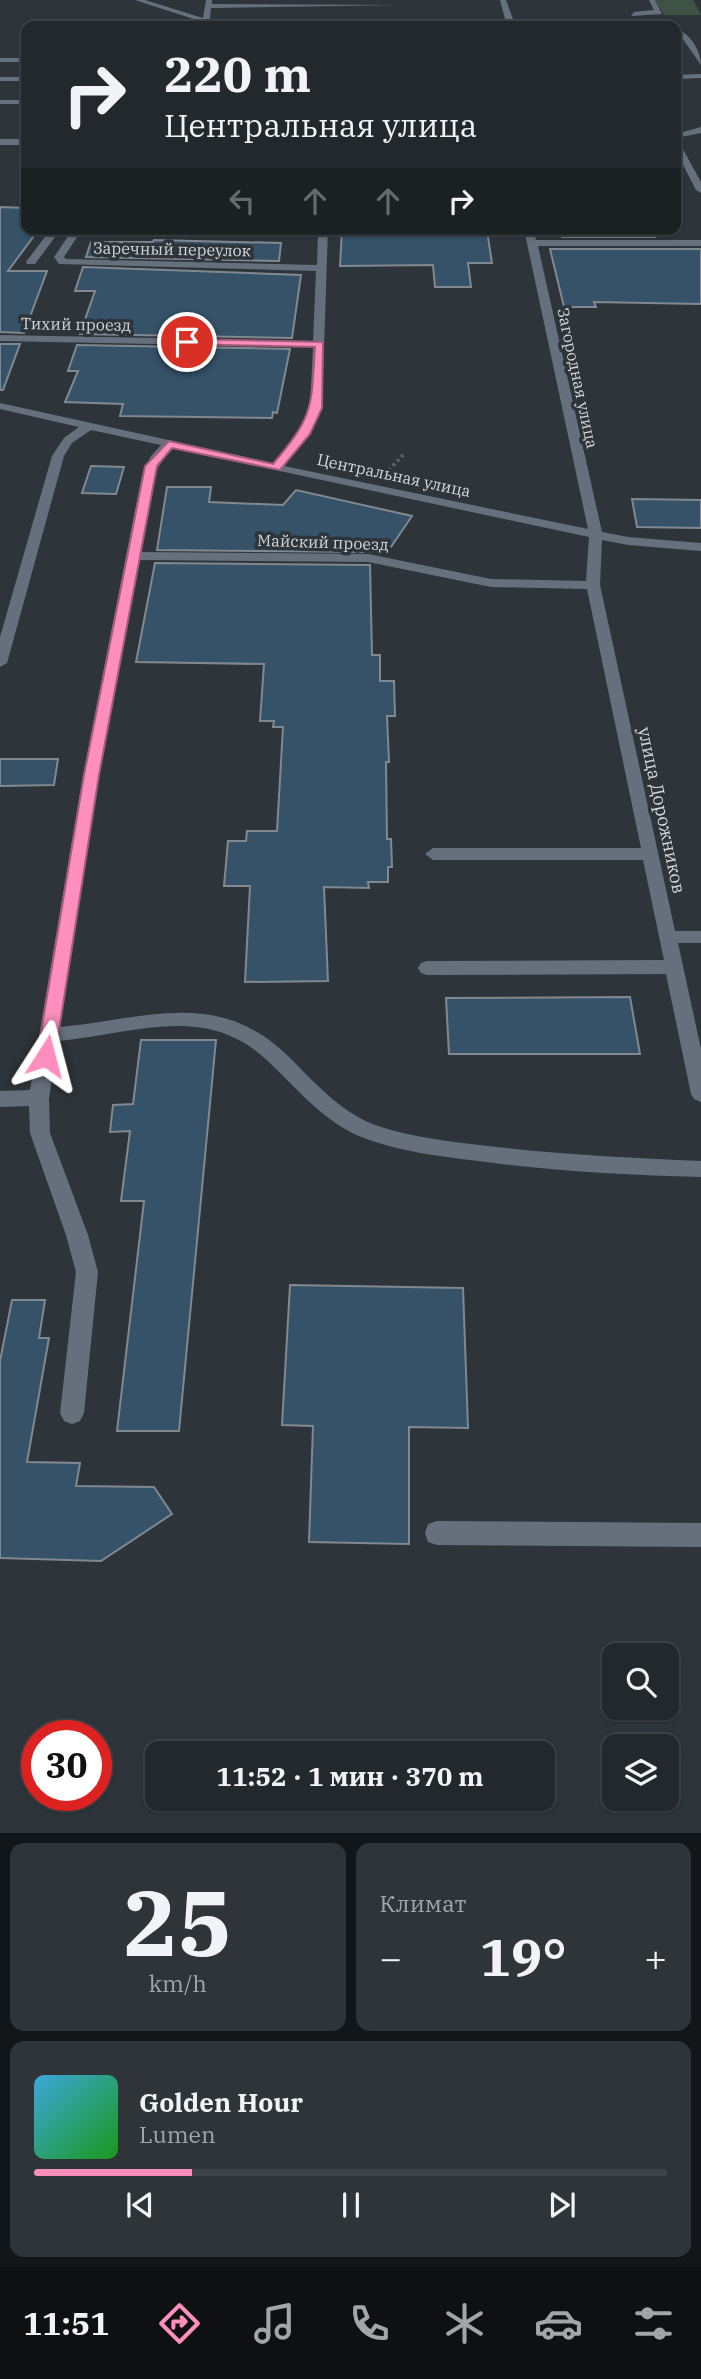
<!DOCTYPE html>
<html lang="ru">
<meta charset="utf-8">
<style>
:root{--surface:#22282c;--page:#2e3438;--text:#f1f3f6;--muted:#a2a6a9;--line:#3f4448;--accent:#fd8ebe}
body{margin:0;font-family:"IBM Plex Serif",serif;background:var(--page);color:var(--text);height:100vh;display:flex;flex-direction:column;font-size:26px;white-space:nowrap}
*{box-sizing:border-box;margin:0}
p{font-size:23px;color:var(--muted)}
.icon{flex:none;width:38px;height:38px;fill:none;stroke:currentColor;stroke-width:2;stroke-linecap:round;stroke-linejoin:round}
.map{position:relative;height:1833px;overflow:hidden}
.side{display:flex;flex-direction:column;gap:10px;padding:10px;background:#131618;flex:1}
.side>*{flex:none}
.guide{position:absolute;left:21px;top:21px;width:660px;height:214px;border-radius:14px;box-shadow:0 2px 5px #0004,0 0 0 2px var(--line);background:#22282c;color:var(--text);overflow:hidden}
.buttons{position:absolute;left:602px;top:1643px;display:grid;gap:14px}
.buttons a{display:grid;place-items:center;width:77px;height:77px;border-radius:14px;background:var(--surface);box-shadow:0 2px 5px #0004,0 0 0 2px var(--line);font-size:35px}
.speed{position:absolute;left:21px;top:1720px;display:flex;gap:14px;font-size:35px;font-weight:700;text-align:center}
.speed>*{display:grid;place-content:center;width:91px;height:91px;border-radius:50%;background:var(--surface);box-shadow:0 2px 5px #0004,0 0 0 2px var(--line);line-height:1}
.speed .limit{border:10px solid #d22;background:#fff;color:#111}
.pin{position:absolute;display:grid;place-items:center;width:60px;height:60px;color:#fff;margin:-30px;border:4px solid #fff;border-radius:50%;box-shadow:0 2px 7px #0007}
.me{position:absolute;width:77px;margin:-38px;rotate:9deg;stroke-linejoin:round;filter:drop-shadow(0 0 5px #0008)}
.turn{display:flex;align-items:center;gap:24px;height:147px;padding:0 28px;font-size:32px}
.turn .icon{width:91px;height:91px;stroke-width:2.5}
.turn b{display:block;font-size:49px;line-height:60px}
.lanes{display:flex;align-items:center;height:66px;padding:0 28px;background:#0003;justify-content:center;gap:35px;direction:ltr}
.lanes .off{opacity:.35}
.big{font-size:52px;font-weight:700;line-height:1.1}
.side .tile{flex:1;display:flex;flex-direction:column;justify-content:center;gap:10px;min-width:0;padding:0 24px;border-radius:14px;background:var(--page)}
.side .dial{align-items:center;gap:0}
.dial b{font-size:91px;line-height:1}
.song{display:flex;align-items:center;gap:21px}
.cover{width:84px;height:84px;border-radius:10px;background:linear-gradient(135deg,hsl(200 70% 55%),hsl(120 70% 35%))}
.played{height:7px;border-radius:4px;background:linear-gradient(90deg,var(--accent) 25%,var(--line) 25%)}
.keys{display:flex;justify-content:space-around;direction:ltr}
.heat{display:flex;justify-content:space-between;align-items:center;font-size:38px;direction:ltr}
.side .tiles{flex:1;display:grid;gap:10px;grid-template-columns:1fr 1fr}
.tile:last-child{grid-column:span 2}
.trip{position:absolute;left:145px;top:1741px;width:410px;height:70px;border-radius:14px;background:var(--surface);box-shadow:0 2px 5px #0004,0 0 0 2px var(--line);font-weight:700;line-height:70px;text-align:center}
.tabs{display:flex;height:112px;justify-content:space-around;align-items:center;background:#0e1012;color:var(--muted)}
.tabs .icon{width:49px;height:49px}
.tabs .active{color:var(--accent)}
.tabs b{font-size:32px;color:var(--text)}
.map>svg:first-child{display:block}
</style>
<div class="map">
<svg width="701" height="1833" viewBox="0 0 701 1833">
<rect width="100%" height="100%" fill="#2e353a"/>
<!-- green -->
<path fill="#3f5345" d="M 655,0 L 693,0 L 701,15 L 664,15 Z"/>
<!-- building -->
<g fill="#355269" stroke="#81888f" stroke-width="2">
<path d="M 0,207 L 26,208 L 26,229 L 39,229 L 8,271 L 47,271 L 24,333 L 0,332 Z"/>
<path d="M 342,229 L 487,231 L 492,263 L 468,263 L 471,287 L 435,287 L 433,265 L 340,266 Z"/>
<path d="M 560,229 L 651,229 L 655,237 L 562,237 Z"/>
<path d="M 154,240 L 281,243 L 279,261 L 86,257 L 91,242 L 153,242 Z"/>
<path d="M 550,249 L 701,249 L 701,304 L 594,302 L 596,307 L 564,307 Z"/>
<path d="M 83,267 L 301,275 L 292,338 L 80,334 L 95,291 L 75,291 Z"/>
<path d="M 0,344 L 20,344 L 3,390 L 0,390 Z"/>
<path d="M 77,345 L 290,349 L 277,413 L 273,412 L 272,418 L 120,416 L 123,404 L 65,402 L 78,371 L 68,371 Z"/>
<path d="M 91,466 L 124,467 L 116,494 L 82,493 Z"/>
<path d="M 167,487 L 211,487 L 209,502 L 283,505 L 296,490 L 412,516 L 391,547 L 370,543 L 370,552 L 157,550 Z"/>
<path d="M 632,499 L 701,500 L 701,528 L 637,527 Z"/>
<path d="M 155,563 L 370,565 L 372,655 L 380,655 L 380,681 L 394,681 L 395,716 L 387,716 L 389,762 L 386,762 L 387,839 L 391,839 L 392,867 L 388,867 L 388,882 L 368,882 L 369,888 L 324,887 L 328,981 L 245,982 L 250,886 L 224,886 L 228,841 L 246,841 L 247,831 L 277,831 L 283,727 L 273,727 L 274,721 L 260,721 L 264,664 L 136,662 Z"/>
<path d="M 0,759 L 58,759 L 54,785 L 0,786 Z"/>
<path d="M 630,997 L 640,1054 L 449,1054 L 446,998 Z"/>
<path d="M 141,1040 L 216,1040 L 179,1431 L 117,1431 L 144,1201 L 121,1201 L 130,1131 L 110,1132 L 113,1105 L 133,1104 Z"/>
<path d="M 290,1285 L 463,1288 L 468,1428 L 409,1427 L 409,1544 L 309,1542 L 313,1426 L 282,1425 Z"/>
<path d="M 12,1300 L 45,1300 L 39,1338 L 49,1338 L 27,1462 L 80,1463 L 76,1486 L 154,1487 L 172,1514 L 101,1561 L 0,1558 L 0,1361 Z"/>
</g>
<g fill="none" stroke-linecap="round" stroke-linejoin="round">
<!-- path -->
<path stroke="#60666b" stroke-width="3.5" stroke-dasharray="2.5 3.5" stroke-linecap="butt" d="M 389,470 L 403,455"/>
<!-- minor -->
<g fill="#66707d" fill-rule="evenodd">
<path d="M 135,0 L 145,0 L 203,18 L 206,0 L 212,0 L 212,4 L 401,5 L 211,8 L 210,19 L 505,19 L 500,0 L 506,0 L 513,19 L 629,19 L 660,26 L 629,23 L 206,23 Z"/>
<path d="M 649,0 L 655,0 L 662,14 L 631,16 L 634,12 L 654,10 Z"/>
<path d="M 676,29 C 690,33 701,51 701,65 L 680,35 L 676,33 Z"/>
<rect x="0" y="58" width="26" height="4"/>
<path d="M 701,74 L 701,78 L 676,79 L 676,75 Z"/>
<rect x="0" y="77" width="26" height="4"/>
<rect x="0" y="100" width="26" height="4"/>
<path d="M 701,127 L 701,133 L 676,138 L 676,134 Z"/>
<rect x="0" y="139" width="26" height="6"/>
<path d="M 676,141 L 680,144 L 701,182 L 701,193 L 696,190 L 676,151 Z"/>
<path d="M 51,229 L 61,229 L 35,264 L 27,264 L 26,262 Z"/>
<path d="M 73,229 L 287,231 L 292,234 L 287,237 L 79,234 L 64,257 L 66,259 L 317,265 L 318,229 L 328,229 L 322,408 L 310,434 L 284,466 L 588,529 L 524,229 L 534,229 L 536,240 L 701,240 L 701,246 L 538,246 L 602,532 L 628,537 L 701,543 L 701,551 L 628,545 L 602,540 L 600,585 L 675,931 L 701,931 L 701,943 L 678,943 L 701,1049 L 701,1102 L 694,1099 L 691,1094 L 666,974 L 427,975 L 421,973 L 418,968 L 421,963 L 427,961 L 664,960 L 643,860 L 433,860 L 425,854 L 433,848 L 641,848 L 587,589 L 491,587 L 368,562 L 139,560 L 99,775 L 60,1027 C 146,1019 218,987 289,1057 C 316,1084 343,1115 381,1127 C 412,1137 447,1141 479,1145 C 553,1154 627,1158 701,1161 L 701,1177 C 627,1175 552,1171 478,1161 C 440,1156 400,1152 364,1138 C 327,1124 301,1093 273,1066 C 209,1000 137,1034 58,1041 L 49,1098 L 50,1133 L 88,1235 L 98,1272 L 84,1413 L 80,1421 L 72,1424 L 64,1421 L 60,1413 L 76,1272 L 66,1235 L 30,1133 L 29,1106 L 0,1107 L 0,1091 L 30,1090 L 83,775 L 142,475 L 151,456 L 161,445 L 91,430 L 72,443 L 64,456 L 7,663 L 0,667 L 0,637 L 52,456 L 64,438 L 79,427 L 0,409 L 0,403 L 273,463 L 298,433 L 310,408 L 313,347 L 0,341 L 0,335 L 313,341 L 316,271 L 59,264 L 54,257 ZM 172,448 L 589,537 L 586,581 L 491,579 L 368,554 L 140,552 C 146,518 146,474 172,448 Z"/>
<path d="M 437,1521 L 701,1523 L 701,1547 L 437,1545 L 428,1542 L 425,1533 L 428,1524 Z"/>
</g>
</g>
<!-- route -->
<path fill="#fd8ebe" stroke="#a45c7c" stroke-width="2" d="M 187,339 L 323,342 L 322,408 L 310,434 L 280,470 L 172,448 L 157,466 L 99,775 L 55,1056 L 46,1063 L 37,1056 L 84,775 L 145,466 L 169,441 L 273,464 C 314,415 311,409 315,347 L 183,344 Z"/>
<g text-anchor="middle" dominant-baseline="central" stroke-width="7" stroke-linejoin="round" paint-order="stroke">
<!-- far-street labels -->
<g font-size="16" fill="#d4d8db" stroke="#2e353a">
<text transform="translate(172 249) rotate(1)">Заречный переулок</text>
<text transform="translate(76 324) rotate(1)">Тихий проезд</text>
<text transform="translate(578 378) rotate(78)">Загородная улица</text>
<text transform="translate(394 475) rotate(12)">Центральная улица</text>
<text transform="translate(323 542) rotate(2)">Майский проезд</text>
</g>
<!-- street labels -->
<g font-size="18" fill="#d4d8db" stroke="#2e353a">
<text transform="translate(662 810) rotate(78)">улица Дорожников</text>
</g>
</g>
</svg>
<div class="buttons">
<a><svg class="icon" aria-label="search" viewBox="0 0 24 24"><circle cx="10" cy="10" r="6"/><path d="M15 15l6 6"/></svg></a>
<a><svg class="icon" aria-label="layers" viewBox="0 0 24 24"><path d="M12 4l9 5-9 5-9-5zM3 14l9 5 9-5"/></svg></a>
</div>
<div class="speed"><div class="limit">30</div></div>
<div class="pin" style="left:187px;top:342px;background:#d93025"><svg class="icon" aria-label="arrive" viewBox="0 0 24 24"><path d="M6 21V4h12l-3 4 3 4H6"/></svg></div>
<svg class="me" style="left:46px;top:1056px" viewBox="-20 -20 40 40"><path d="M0-17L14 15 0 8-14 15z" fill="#fd8ebe" stroke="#fff" stroke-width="4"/></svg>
<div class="trip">11:52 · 1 мин · 370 m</div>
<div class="guide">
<div class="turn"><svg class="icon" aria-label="right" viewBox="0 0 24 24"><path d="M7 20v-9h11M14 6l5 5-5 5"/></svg><div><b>220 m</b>Центральная улица</div></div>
<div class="lanes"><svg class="icon off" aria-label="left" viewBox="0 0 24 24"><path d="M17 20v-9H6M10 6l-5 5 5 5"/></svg><svg class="icon off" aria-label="ahead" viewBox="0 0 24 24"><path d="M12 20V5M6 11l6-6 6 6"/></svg><svg class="icon off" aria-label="ahead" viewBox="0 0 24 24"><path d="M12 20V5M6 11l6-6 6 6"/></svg><svg class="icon" aria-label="right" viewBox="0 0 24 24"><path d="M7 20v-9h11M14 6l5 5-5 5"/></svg></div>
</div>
</div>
<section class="side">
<div class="tiles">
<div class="tile dial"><b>25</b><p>km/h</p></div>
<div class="tile"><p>Климат</p>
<div class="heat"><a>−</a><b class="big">19°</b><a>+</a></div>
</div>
<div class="tile">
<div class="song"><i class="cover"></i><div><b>Golden Hour</b><p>Lumen</p></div></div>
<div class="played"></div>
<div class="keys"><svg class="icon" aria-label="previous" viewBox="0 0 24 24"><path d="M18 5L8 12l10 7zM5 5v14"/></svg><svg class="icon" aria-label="pause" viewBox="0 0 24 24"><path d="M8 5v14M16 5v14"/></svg><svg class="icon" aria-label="next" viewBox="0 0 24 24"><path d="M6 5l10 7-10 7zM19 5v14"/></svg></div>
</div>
</div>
</section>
<nav class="tabs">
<b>11:51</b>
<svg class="icon active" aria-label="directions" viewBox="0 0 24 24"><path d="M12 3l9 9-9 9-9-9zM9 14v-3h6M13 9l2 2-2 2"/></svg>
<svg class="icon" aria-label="music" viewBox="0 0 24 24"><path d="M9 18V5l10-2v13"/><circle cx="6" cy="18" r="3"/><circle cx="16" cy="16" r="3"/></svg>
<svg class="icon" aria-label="phone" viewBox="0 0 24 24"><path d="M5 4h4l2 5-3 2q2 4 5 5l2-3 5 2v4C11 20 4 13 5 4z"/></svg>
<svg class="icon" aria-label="climate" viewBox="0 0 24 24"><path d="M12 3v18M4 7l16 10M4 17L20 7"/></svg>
<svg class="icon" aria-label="car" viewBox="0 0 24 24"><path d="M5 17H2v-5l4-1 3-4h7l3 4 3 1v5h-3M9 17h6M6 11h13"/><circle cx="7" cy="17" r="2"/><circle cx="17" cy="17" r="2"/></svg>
<svg class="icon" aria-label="filters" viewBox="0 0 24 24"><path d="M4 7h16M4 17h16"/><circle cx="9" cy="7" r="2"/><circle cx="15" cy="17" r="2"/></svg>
</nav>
